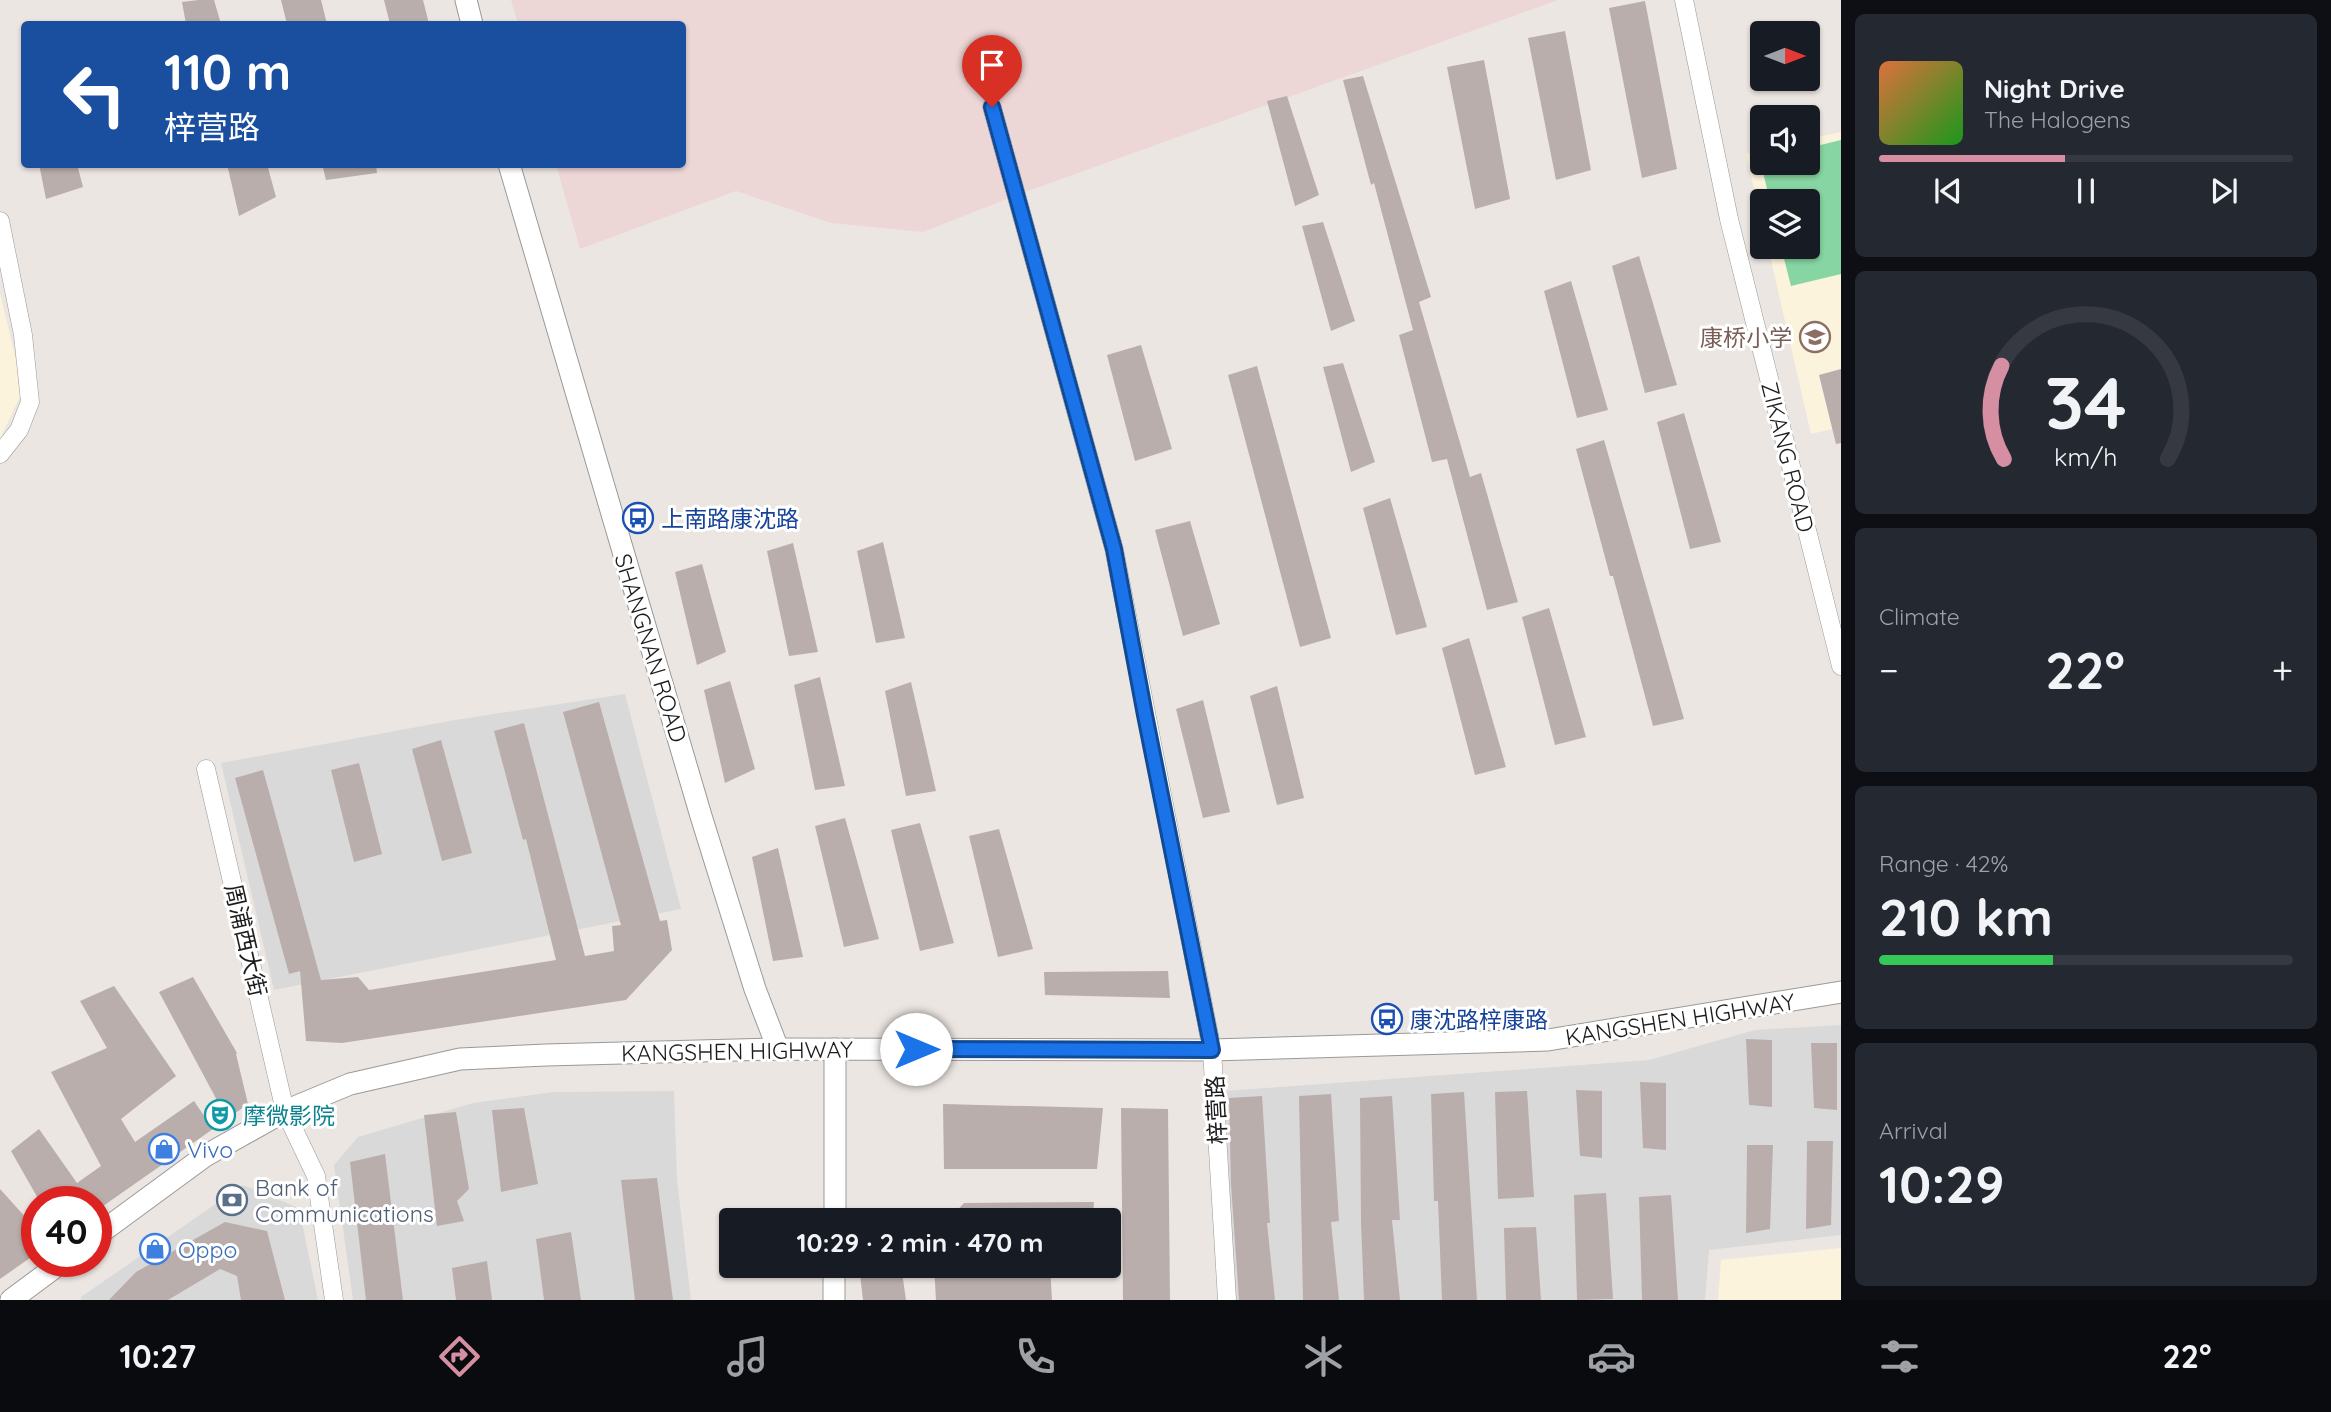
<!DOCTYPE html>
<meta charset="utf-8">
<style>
:root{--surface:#171b24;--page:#242831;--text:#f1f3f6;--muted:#9ea1a6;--line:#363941;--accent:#d68ea2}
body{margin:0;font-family:Quicksand,"Noto Sans SC",sans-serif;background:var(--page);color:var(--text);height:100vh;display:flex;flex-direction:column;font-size:26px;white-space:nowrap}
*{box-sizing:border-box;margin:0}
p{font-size:23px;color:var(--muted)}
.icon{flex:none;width:38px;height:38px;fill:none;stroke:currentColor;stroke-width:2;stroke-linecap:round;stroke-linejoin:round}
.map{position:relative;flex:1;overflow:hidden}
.drawer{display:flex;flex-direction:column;gap:14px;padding:14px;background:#0d0f14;width:490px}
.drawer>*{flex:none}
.guide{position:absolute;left:21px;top:21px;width:665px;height:147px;border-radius:7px;box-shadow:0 2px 5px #0004;background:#1a4fa0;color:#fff;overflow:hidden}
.needle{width:46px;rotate:90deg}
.fabs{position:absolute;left:1750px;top:21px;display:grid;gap:14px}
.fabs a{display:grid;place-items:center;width:70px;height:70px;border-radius:7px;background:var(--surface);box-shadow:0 2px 5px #0004;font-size:35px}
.speed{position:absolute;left:21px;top:1186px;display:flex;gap:14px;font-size:35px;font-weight:700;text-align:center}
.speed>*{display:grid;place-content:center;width:91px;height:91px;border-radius:50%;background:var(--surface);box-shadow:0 2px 5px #0004;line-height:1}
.speed .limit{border:10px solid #d22;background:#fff;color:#111}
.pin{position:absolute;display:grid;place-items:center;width:60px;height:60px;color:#fff;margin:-72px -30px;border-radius:50% 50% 50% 0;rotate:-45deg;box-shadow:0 0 7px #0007}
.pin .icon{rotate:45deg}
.me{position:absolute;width:77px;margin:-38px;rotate:90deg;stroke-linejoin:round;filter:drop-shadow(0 0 5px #0008)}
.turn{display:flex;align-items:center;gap:24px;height:147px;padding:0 28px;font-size:32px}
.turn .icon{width:91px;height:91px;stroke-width:2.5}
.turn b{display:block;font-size:49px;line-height:60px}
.big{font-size:52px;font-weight:800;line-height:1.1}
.drawer .widget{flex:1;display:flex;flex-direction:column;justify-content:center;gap:10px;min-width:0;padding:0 24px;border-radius:10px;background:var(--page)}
.drawer .dial{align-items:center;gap:0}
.dial svg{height:182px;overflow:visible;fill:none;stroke:var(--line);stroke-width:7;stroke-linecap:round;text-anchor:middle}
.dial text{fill:var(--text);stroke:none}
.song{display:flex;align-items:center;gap:21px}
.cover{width:84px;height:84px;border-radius:10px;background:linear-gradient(135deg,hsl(20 70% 55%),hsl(120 70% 35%))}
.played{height:7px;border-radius:4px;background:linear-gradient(90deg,var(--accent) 45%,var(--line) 45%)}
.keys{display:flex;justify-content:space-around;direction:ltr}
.heat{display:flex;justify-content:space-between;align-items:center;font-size:38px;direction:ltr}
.charge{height:10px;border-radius:5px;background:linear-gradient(90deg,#34c759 42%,var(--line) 0)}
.trip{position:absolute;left:719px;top:1208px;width:402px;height:70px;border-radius:7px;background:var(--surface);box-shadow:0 2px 5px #0004;font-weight:800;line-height:70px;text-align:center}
.tab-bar{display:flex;height:112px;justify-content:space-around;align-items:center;background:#090b0e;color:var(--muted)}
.tab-bar .icon{width:49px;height:49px}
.tab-bar .on{color:var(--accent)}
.tab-bar b{font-size:32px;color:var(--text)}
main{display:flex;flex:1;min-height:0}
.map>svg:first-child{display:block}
</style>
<main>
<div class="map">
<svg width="1841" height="1300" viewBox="0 0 1841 1300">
<rect width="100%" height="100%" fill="#ece6e2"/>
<!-- residential -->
<g fill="#dad9d9">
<path d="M 625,694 L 681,909 L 274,990 L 221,763 L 455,720 Z"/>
<path d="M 1841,1025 L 1841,1235 L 1709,1250 L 1705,1300 L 1234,1300 L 1225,1091 L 1649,1060 L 1755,1030 Z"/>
<path d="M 674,1091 L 677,1179 L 691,1300 L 353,1300 L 334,1165 L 358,1137 L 473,1103 L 553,1092 Z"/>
<path d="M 243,1185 L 299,1208 L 318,1300 L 81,1300 L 81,1297 Z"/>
</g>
<!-- education -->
<g fill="#fcf3dc">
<path d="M 1841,132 L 1841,427 L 1811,434 L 1768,247 L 1808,247 L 1808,201 L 1762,201 L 1762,223 L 1746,154 L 1762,150 L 1762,163 L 1808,163 L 1808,139 Z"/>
<path d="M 0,293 L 23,390 L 0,439 Z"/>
<path d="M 1841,1248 L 1841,1300 L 1718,1300 L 1721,1260 Z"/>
</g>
<!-- military -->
<path fill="#edd6d6" d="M 511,0 L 1558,0 L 1017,195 L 923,232 L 831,223 L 736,191 L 580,249 L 556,165 L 682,164 L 682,24 L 518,24 Z"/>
<!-- pitch -->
<path fill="#86d5a2" d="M 1841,140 L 1841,274 L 1791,286 L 1781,247 L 1808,247 L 1808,201 L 1770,201 L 1760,160 L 1762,159 L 1762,163 L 1808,163 L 1808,148 Z"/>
<!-- building -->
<g fill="#b9aeac">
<path d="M 198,0 L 214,0 L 221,24 L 186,24 L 182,2 Z"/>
<path d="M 281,0 L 321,0 L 327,24 L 287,24 Z"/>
<path d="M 384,0 L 423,0 L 429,24 L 390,24 Z"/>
<path d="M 1645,1 L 1677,169 L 1642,178 L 1609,8 Z"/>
<path d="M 1565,31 L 1591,170 L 1556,180 L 1528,38 Z"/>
<path d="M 1484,60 L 1510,199 L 1475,209 L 1447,67 Z"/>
<path d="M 1363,76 L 1431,297 L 1419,302 L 1470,477 L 1481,473 L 1518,602 L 1487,610 L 1447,459 L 1432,462 L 1399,335 L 1413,330 L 1374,183 L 1371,185 L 1343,80 Z"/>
<path d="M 1287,96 L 1319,195 L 1295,206 L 1267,101 Z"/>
<path d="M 39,164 L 77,164 L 83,187 L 46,199 Z"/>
<path d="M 227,164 L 267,164 L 276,197 L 239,216 Z"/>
<path d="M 322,164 L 376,164 L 377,173 L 326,180 Z"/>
<path d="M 1323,222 L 1355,321 L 1331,331 L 1302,226 Z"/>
<path d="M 1639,256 L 1677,385 L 1645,393 L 1612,266 Z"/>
<path d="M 1571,281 L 1608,410 L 1577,418 L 1544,291 Z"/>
<path d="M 1141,345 L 1172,449 L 1135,461 L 1107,355 Z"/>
<path d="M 1343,363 L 1375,462 L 1351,472 L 1323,367 Z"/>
<path d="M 1257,366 L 1331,638 L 1300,647 L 1228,375 Z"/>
<path d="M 1841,369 L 1841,443 L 1836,444 L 1819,375 Z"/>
<path d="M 1684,413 L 1721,542 L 1690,549 L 1657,422 Z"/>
<path d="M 1604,440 L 1684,719 L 1653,726 L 1613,576 L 1610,576 L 1576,449 Z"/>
<path d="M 1390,498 L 1427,627 L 1396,635 L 1363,508 Z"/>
<path d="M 1190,521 L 1220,624 L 1183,636 L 1155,530 Z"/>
<path d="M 883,542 L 905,638 L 876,643 L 857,551 Z"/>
<path d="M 793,543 L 818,652 L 789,656 L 767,551 Z"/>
<path d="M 702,564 L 726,652 L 697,665 L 675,572 Z"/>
<path d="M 1549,608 L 1586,737 L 1555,745 L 1522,617 Z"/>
<path d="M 1469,638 L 1506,767 L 1475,775 L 1442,648 Z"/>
<path d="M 820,677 L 845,786 L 815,790 L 794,685 Z"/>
<path d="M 730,681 L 755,769 L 725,783 L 704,690 Z"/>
<path d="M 911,682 L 936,791 L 906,796 L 885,691 Z"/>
<path d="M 1277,686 L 1304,798 L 1277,805 L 1250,696 Z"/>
<path d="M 1203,700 L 1230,812 L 1203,818 L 1176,709 Z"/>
<path d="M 599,702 L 660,921 L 667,920 L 672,950 L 626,1000 L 342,1043 L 306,1041 L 300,971 L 289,974 L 235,778 L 263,770 L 321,980 L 358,977 L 369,990 L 556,960 L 526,839 L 523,840 L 494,731 L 524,723 L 585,956 L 614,951 L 612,926 L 621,925 L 563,712 Z"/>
<path d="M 441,740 L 472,853 L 442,861 L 412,749 Z"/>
<path d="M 359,763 L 382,854 L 354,862 L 331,770 Z"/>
<path d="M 845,818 L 879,939 L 844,947 L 815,826 Z"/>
<path d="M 920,823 L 954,943 L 920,951 L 891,830 Z"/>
<path d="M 999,829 L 1033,949 L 998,957 L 969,836 Z"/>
<path d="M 778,848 L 803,957 L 773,961 L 752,857 Z"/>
<path d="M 1168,971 L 1170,998 L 1045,995 L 1044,972 Z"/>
<path d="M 193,977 L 237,1053 L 236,1054 L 248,1104 L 227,1119 L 159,992 Z"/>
<path d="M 114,986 L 176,1076 L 121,1119 L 135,1142 L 194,1101 L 213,1129 L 96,1211 L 96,1202 L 40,1202 L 11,1151 L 39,1129 L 77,1183 L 101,1166 L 51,1072 L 107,1048 L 80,1001 Z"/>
<path d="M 1746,1039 L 1772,1040 L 1772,1107 L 1749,1105 Z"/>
<path d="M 1811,1043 L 1837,1043 L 1837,1110 L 1814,1108 Z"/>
<path d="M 1640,1082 L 1666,1083 L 1666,1150 L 1643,1148 Z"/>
<path d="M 1576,1090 L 1602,1091 L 1602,1158 L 1580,1156 Z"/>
<path d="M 1527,1091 L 1534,1197 L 1498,1199 L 1495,1092 Z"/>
<path d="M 1464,1092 L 1477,1300 L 1442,1300 L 1438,1201 L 1434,1201 L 1431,1094 Z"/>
<path d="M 1331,1094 L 1339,1221 L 1331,1222 L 1339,1300 L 1303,1300 L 1299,1096 Z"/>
<path d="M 1262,1096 L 1270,1223 L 1267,1223 L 1275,1300 L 1239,1300 L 1231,1184 L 1229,1098 Z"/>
<path d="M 1392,1096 L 1400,1220 L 1392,1220 L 1400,1300 L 1364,1300 L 1361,1222 L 1360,1098 Z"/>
<path d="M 943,1104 L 1103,1108 L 1097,1169 L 944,1169 Z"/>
<path d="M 524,1108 L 538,1184 L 501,1192 L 492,1110 Z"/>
<path d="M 1121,1108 L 1168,1109 L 1170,1300 L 1123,1300 Z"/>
<path d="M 456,1112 L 469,1189 L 457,1201 L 464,1221 L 437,1226 L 424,1115 Z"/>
<path d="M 1807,1141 L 1833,1141 L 1831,1225 L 1806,1229 Z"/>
<path d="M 1747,1145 L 1773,1145 L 1770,1229 L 1746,1233 Z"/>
<path d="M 385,1154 L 403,1300 L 366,1300 L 350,1162 Z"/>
<path d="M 657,1178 L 673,1300 L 635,1300 L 621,1180 Z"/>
<path d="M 0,1189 L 37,1230 L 37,1253 L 0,1279 Z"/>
<path d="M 1606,1193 L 1613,1299 L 1577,1300 L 1574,1195 Z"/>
<path d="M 1671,1195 L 1678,1300 L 1642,1300 L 1639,1197 Z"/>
<path d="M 1094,1202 L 1093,1220 L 948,1220 L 964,1203 Z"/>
<path d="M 225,1222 L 267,1231 L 285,1300 L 241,1300 L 237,1276 L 220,1269 L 168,1300 L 109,1300 L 136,1272 Z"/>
<path d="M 1536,1227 L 1541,1300 L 1506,1300 L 1504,1228 Z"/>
<path d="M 571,1232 L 581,1300 L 544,1300 L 536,1239 Z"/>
<path d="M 487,1261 L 492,1300 L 456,1300 L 452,1268 Z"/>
<path d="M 859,1265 L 901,1265 L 906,1300 L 863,1300 Z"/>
<path d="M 934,1265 L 1050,1265 L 1052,1300 L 936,1300 Z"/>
</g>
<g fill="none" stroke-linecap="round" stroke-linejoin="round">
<!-- minor casing -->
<g stroke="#999" stroke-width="19">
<g id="minor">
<path d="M 1684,0 L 1729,219 L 1841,666"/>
<path d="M 992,107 L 1114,549 L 1212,1050 L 1227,1300"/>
<path d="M 0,221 L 23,335 L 30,402 L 19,430 L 0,454"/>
<path d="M 206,769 L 285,1111 L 316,1176 L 334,1300"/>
</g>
</g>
<!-- tertiary casing -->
<g stroke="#999" stroke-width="23">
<g id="tertiary">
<path d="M 466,0 L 472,24"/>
<path d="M 509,164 L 701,816 L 755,989 L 778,1049"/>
<path d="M 835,1220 L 835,1049"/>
<path d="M 96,1236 L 205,1156 L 285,1111 L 350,1084 L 460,1059 L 546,1055 L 778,1049 L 1212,1050 L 1548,1040 L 1841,992"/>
<path d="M 11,1300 L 62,1262"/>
<path d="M 834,1300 L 834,1265"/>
</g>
</g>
<!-- minor -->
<use href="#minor" stroke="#fff" stroke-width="18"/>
<!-- tertiary -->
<use href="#tertiary" stroke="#fff" stroke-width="21"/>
</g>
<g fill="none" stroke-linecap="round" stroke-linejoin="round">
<!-- route casing -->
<g stroke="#114b97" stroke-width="18">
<path id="route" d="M 916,1049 L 1212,1050 L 1145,715 L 1114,549 L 992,107"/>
</g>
<!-- route -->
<use href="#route" stroke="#1a73e8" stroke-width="12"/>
</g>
<!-- icons -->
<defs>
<g id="school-ring" transform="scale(1.575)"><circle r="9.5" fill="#fff" stroke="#8d6e63" stroke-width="1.5"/><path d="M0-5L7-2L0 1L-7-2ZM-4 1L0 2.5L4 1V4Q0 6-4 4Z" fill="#8d6e63"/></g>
<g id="bus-ring" transform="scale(1.575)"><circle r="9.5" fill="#fff" stroke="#1a4fb4" stroke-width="1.5"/><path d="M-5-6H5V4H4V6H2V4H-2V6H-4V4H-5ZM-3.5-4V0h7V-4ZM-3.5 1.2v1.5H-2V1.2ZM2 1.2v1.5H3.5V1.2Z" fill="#1a4fb4"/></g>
<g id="theatre-ring" transform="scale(1.575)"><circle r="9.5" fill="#fff" stroke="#0f9aa8" stroke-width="1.5"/><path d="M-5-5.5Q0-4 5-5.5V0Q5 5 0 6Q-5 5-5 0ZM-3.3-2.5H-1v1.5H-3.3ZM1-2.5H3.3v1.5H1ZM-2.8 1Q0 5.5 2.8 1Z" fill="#0f9aa8"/></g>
<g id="shop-ring" transform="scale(1.575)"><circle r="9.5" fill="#fff" stroke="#3f7fe0" stroke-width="1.5"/><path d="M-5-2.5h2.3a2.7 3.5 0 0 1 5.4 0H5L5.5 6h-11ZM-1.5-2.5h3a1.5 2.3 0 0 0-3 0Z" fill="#3f7fe0"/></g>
<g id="bank-ring" transform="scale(1.575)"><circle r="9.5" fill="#fff" stroke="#5c6f8a" stroke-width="1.5"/><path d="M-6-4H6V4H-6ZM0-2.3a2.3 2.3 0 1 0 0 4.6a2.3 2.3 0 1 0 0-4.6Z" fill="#5c6f8a"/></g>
</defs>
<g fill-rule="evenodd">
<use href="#school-ring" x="1815" y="337"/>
<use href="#bus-ring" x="638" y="518"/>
<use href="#bus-ring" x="1387" y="1019"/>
<use href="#theatre-ring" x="220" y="1115"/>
<use href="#shop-ring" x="164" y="1149"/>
<use href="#bank-ring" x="232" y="1200"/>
<use href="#shop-ring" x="155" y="1249"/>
</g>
<g text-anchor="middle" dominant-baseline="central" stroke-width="6" stroke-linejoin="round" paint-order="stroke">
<!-- education labels -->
<g font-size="23" fill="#785e54" stroke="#fff" text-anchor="end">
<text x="1792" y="337">康桥小学</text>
</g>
<!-- street labels -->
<g font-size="23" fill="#1c1c1c" stroke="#fff">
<text transform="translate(1788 457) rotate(76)">ZIKANG ROAD</text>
<text transform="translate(651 648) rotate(73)">SHANGNAN ROAD</text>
<text transform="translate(246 940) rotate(77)">周浦西大街</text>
<text transform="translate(1680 1019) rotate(-9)">KANGSHEN HIGHWAY</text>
<text transform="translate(737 1051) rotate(-1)">KANGSHEN HIGHWAY</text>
<text transform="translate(1216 1110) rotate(-93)">梓营路</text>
</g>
<!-- transit labels -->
<g font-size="23" fill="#164399" stroke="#fff" text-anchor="start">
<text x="661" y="518">上南路康沈路</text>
<text x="1410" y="1019">康沈路梓康路</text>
</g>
<!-- culture labels -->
<g font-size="23" fill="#0d838f" stroke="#fff" text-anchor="start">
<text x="243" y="1115">摩微影院</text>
</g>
<!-- shop labels -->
<g font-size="23" fill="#366cbe" stroke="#fff" text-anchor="start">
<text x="187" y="1149">Vivo</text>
<text x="178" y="1249">Oppo</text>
</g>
<!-- service labels -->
<g font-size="23" fill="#4e5e75" stroke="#fff" text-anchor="start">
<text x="255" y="1187">Bank of<tspan x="255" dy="26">Communications</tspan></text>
</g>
</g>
</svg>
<div class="fabs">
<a><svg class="needle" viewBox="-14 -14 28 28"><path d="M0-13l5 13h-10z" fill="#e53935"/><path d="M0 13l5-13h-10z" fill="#9ea1a6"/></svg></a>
<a><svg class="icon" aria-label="sound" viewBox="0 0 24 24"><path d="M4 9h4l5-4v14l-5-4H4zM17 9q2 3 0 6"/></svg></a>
<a><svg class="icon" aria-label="layers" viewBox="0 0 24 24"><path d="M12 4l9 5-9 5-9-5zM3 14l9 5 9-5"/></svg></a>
</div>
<div class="speed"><div class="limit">40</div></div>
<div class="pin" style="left:992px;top:107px;background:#d93025"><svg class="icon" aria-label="arrive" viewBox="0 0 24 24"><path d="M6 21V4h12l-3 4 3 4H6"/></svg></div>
<svg class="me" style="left:916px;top:1049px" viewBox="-20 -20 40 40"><circle r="19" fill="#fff"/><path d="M0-13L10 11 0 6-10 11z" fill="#1a73e8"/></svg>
<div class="trip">10:29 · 2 min · 470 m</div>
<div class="guide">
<div class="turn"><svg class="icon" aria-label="left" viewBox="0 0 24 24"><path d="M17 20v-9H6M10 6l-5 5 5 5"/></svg><div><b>110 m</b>梓营路</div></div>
</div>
</div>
<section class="drawer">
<div class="widget">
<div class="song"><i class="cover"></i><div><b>Night Drive</b><p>The Halogens</p></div></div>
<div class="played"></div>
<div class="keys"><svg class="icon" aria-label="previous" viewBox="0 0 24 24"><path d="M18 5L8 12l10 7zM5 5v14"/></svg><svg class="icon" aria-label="pause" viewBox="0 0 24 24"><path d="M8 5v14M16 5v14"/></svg><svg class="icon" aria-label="next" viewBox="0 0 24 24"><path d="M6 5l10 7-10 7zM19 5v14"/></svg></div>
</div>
<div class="widget dial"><svg viewBox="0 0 100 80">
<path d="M14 69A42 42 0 1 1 86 69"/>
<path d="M14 69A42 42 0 0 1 13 28" stroke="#d68ea2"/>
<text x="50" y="56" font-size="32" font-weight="700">34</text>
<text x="50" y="72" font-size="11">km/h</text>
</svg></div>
<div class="widget"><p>Climate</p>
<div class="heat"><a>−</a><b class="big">22°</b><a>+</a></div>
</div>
<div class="widget"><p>Range · 42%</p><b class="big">210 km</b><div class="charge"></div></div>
<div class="widget"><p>Arrival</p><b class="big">10:29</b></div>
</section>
</main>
<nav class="tab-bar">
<b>10:27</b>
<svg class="icon on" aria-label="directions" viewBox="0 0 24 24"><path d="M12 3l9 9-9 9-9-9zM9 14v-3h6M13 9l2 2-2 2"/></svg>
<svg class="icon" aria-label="music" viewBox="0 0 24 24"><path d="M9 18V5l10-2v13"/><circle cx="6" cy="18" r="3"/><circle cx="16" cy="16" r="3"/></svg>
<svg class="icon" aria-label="phone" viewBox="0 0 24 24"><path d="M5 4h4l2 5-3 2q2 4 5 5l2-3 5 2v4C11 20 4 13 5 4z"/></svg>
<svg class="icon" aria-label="climate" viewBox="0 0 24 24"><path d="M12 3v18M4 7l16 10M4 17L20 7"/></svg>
<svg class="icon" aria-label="car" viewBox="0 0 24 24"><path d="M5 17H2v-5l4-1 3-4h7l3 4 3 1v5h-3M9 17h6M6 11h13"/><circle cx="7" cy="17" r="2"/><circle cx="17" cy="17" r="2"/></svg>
<svg class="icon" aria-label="filters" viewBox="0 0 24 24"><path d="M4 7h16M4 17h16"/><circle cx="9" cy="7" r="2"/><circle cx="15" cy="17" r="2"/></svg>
<b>22°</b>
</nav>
